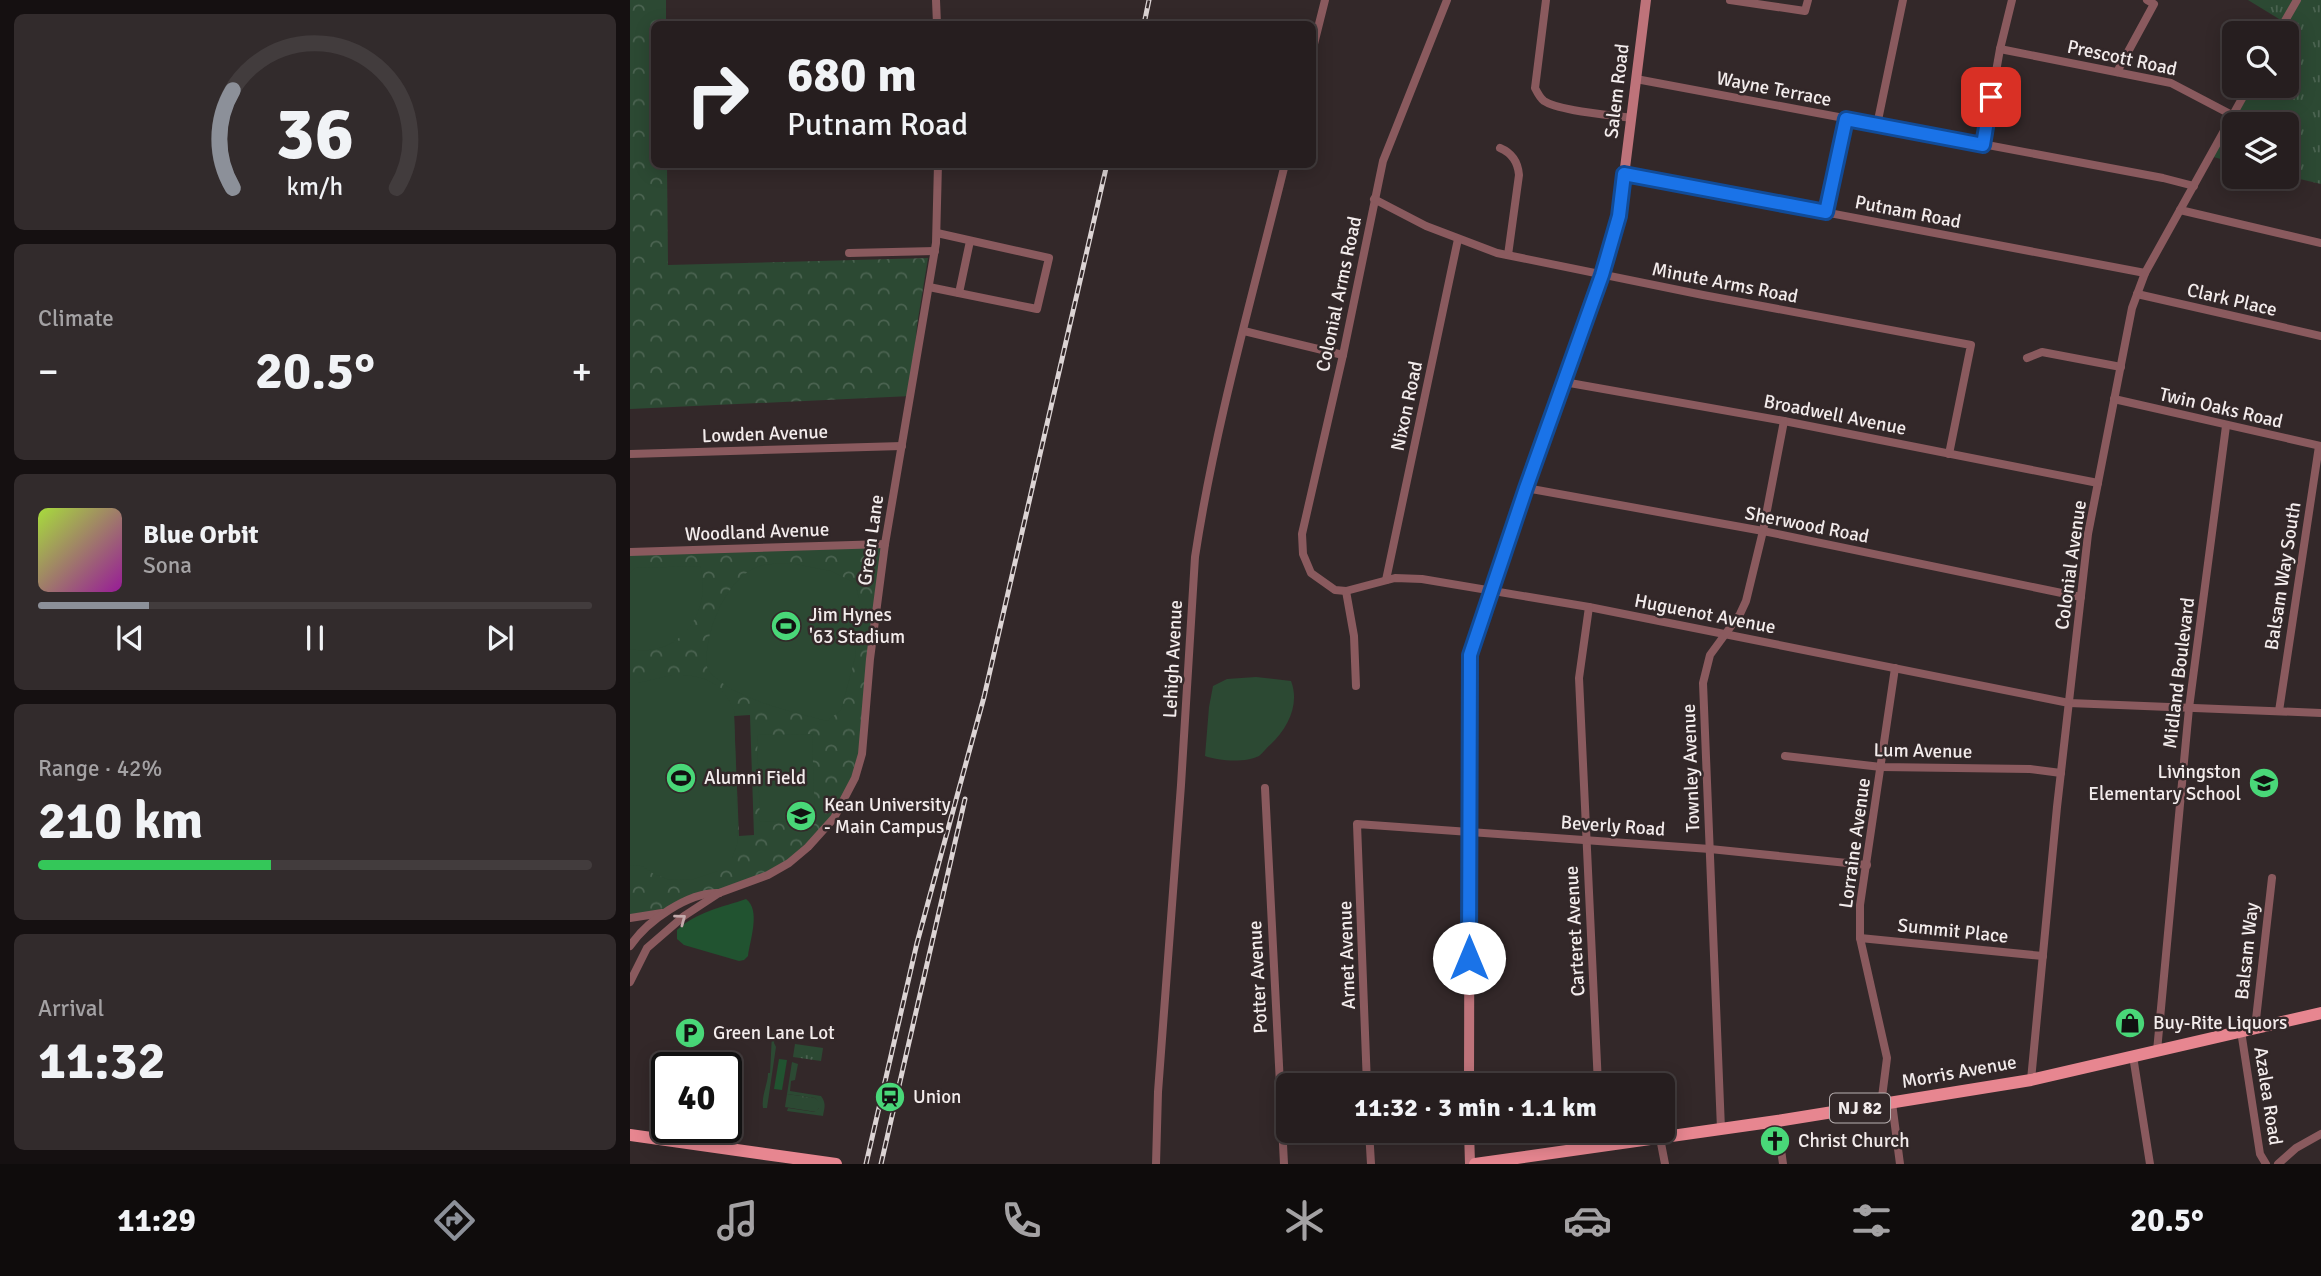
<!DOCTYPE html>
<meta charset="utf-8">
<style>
:root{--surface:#261e1f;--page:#322b2c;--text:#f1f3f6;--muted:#a4a2a4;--line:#423c3d;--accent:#8c9099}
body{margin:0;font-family:Signika,sans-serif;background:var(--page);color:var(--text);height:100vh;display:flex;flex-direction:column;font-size:26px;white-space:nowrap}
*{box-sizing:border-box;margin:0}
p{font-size:23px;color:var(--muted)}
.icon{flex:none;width:38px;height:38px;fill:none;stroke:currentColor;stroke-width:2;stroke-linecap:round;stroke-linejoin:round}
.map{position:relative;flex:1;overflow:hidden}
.panel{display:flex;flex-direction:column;gap:14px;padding:14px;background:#151011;width:630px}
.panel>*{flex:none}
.top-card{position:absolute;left:21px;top:21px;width:665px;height:147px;border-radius:10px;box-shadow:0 4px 18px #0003,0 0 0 2px var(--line);background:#261e1f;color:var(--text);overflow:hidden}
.fabs{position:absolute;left:1592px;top:21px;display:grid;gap:14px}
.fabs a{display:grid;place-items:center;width:77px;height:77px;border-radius:10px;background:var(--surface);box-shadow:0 4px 18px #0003,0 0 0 2px var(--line);font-size:35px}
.speed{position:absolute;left:21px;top:1052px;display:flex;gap:14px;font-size:35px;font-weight:700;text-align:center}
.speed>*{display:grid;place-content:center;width:91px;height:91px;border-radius:50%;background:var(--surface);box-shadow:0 4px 18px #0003,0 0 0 2px var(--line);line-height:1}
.speed .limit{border:4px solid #111;border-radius:10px;background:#fff;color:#111}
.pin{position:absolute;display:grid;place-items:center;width:60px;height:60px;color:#fff;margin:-30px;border-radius:14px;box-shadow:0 4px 10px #0006}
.me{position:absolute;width:77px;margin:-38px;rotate:0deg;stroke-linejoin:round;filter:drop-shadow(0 0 5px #0008)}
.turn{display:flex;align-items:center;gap:24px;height:147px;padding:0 21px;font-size:32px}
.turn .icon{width:91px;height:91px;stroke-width:2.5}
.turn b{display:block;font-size:49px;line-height:60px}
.big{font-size:52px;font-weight:800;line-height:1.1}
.panel .tile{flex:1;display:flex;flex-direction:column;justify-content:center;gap:10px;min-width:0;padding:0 24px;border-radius:10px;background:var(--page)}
.panel .dial{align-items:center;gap:0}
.dial svg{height:182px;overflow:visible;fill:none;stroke:var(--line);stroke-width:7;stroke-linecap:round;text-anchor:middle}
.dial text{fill:var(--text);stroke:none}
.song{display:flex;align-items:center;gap:21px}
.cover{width:84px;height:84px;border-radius:10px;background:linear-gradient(135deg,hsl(80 70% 55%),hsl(300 70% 35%))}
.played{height:7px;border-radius:4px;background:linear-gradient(90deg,var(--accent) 20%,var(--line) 20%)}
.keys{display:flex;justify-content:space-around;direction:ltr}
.heat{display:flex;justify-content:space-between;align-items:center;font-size:38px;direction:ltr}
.charge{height:10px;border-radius:5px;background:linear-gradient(90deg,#34c759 42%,var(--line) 0)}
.trip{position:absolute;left:646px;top:1073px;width:399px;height:70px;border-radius:10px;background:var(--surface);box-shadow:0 4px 18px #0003,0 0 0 2px var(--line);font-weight:800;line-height:70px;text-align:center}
.tab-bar{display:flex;height:112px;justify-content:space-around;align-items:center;background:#0f0c0c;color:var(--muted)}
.tab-bar .icon{width:49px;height:49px}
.tab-bar .active{color:var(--accent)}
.tab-bar b{font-size:32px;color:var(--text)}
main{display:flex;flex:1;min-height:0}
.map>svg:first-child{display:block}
</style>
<main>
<section class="panel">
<div class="tile dial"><svg viewBox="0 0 100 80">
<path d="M14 69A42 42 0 1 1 86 69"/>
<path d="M14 69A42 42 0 0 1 14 26" stroke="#8c9099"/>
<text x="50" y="56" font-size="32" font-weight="700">36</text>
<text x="50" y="72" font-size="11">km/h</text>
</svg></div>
<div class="tile"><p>Climate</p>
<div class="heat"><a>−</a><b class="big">20.5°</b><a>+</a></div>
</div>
<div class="tile">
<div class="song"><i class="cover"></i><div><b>Blue Orbit</b><p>Sona</p></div></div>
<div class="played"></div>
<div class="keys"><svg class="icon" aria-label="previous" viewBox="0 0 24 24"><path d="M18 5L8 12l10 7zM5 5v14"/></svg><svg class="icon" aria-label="pause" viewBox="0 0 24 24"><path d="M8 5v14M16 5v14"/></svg><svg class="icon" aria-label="next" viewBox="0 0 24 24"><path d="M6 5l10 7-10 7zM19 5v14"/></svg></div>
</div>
<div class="tile"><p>Range · 42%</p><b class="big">210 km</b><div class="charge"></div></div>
<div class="tile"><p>Arrival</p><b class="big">11:32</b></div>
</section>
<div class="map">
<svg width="1691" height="1164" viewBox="0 0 1691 1164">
<defs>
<pattern id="grass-tufts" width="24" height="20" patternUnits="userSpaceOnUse" patternTransform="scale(1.75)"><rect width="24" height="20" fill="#2c4933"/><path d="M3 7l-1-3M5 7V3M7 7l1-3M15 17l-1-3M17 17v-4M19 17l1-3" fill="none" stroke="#4b6351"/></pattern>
<pattern id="forest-crowns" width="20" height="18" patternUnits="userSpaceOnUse" patternTransform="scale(1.75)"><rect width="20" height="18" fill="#2c4933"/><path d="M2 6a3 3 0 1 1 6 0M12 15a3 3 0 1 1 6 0" fill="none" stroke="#4b6351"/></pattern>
</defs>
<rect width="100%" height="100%" fill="#332829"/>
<!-- grass -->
<g fill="url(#grass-tufts)">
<path d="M 1618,0 L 1691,0 L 1691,184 L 1657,176 L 1657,124 L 1605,124 L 1605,163 L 1580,156 L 1619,86 L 1657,86 L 1657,33 L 1648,33 L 1654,22 Z"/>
<path d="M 165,1044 L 193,1048 L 191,1061 L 163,1057 Z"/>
<path d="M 157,1094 L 185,1098 L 190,1102 L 189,1108 L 186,1112 L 155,1107 Z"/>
</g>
<!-- forest -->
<g fill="url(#forest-crowns)" fill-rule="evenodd">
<path d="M 0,0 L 36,0 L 36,24 L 24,24 L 24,164 L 37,165 L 38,265 L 298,258 L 287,325 L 281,396 L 0,409 Z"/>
<path d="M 255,544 L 232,754 L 221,788 L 178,847 L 129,880 L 75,893 L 35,913 L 0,917 L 0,552 ZM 120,715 L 124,835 L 109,836 L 104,716 Z"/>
</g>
<!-- garden -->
<g fill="#2c4933">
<path d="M 165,564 L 201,571 L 225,583 L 230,602 L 225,658 L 211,710 L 197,721 C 163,712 102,699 79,671 C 75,665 77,658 77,651 C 80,621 98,579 127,567 C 137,563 154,563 165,564 Z"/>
<path d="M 70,566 C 83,611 50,659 0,649 L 0,573 L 5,568 Z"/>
<path d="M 42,675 C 73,674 91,681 104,710 L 108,842 L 102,858 L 88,871 L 61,880 L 37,879 L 24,874 L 10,865 L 0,866 L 0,679 L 8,679 L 8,683 Z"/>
<path d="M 626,677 L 661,681 C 670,704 658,728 641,744 C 637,747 633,753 629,756 C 616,763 588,761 575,756 L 579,707 L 583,686 L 597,679 Z"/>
<path d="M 182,734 L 185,820 L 130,822 L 127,735 Z"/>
<path d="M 142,1034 L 151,1035 L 150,1037 L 145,1037 L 144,1043 L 146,1047 L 137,1108 L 133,1108 C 131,1096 138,1084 138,1073 L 140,1073 Z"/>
<path d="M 162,1062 L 168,1064 L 165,1080 L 161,1081 L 160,1091 L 191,1096 C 197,1104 194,1109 193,1116 L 157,1111 L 158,1108 L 185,1112 L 189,1108 L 189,1102 L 185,1098 L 157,1094 Z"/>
</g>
<!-- water -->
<g fill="#215330">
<path d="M 116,899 C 131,910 120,940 118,956 L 114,960 L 109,961 L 54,945 L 47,939 L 47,930 C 66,912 93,907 116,899 Z"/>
<path d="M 149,1059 L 157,1060 L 152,1090 L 144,1089 Z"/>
</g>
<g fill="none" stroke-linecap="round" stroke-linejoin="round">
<!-- street -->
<g stroke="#8a5a5e" stroke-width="8">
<path d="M 306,0 L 307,24"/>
<path d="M 817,0 L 753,161 L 713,355 L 672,534 L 673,554 L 681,573 L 705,590 L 716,591 L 765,578 L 792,579 L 959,607 L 1439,703 L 1691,713"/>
<path d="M 916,0 L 905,88 C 907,92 910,98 914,101 C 929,111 982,115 1001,118"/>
<path d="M 1100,0 L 1175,11 L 1178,0"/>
<path d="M 1648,33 L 1667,0"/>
<path d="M 1370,49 L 1541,83 L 1602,115"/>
<path d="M 682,52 L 695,0"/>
<path d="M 1487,72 L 1524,4 L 1517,0"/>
<path d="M 1006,79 L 1533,178 L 1564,186"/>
<path d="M 1247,125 L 1273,0"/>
<path d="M 1353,145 L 1370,49 L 1382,0"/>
<path d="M 870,148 C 882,153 888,162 889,175 L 878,255"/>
<path d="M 994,174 L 1515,273"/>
<path d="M 744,199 L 796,226 L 867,253 L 1073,295 L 1341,345 L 1319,454"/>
<path d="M 1550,210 L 1691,243"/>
<path d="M 1196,212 L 1216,119"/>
<path d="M 219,253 L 305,251"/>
<path d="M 299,287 L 407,309 L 419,258 L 307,233"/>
<path d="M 329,293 L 340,241"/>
<path d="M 1507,294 L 1691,336"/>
<path d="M 614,331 L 713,355"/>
<path d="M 1397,358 L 1412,352 L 1491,367"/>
<path d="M 934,382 L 1154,421 L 1468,483"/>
<path d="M 1484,399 L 1691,446"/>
<path d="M 0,454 L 272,446"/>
<path d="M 896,488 L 1133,531 L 1451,597"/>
<path d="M 0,552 L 255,544"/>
<path d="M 756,580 L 828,239"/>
<path d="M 716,591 L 724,636 L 726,686"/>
<path d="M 959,607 L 949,678 L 968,1085"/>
<path d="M 1649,711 L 1689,446"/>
<path d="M 1155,756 L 1251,767 L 1400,769 L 1431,773"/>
<path d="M 635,788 L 654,1164"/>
<path d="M 0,918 L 32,913"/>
<path d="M 1230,938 L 1413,956"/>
<path d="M 0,946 C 17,921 58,892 89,893"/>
<path d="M 0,982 L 17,948 L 54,916 L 89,893 L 138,875 L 159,863 L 178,847 L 204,818 L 225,778 L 232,754 L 240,659 L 255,544 L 306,243 L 308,164"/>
<path d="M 1625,1028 L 1642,878"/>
<path d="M 1611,1031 L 1630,1154 L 1636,1164"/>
<path d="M 1527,1051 L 1559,708 L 1596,426"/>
<path d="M 1503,1056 L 1520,1164"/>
<path d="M 1401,1080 L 1427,807 L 1458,534 L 1502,308 L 1515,273 L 1619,86"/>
<path d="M 737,1085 L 727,824 L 1080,849 L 1237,865"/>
<path d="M 1262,1103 L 1270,1164"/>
<path d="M 1251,1105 L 1257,1058 L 1230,938 L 1230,905 L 1265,668"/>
<path d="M 1147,1121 L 1153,1164"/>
<path d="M 1091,1129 L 1073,683 L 1080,655 L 1110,614 L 1116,601 L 1133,531 L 1154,421"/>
<path d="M 739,1130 L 741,1164"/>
<path d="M 970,1130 L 971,1146"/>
<path d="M 1030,1138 L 1035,1164"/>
<path d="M 526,1164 L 528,1092 L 551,785 L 565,557 C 585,425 623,294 655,164"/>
<path d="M 1648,1164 L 1666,1148 L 1691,1134"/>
</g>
<!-- secondary -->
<g stroke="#be737a" stroke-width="10">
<path d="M 839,1085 L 840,655 L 896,488 L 972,275 L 989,216 L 1016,0"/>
<path d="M 839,1130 L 840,1164"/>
</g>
<!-- primary -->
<g stroke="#e78690" stroke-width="12">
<path d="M 0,1135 L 206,1164"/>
<path d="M 845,1164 L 1147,1121 L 1401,1080 L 1691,1013"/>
</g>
<!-- rail casing -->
<g stroke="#dcd4d4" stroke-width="5">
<g id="rail">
<path d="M 514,24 L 519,0"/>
<path d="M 236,1164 L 287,943 L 354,697 L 477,164"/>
<path d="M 251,1164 L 335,799"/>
</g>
</g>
<!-- rail -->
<use href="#rail" stroke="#332829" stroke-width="2.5" stroke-dasharray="8" stroke-linecap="butt"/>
</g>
<!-- one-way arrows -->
<defs><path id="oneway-chevron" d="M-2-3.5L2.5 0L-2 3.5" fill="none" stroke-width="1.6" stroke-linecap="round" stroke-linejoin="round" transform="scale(1.75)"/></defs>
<use stroke="#c4aaac" href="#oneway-chevron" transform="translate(51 919) rotate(-37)"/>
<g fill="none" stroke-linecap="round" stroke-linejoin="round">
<!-- route casing -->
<g stroke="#114b97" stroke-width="18">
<path id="route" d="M 839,958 L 840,655 L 896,488 L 972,275 L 989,216 L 994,174 L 1196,212 L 1216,119 L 1353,145 L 1361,97"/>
</g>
<!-- route -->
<use href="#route" stroke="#1a73e8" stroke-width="12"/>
</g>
<!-- icons -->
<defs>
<g id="stadium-disc" transform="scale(1.575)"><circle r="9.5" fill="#49d778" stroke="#332829"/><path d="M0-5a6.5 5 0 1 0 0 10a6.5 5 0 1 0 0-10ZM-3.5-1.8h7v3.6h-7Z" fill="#111"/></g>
<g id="school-disc" transform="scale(1.575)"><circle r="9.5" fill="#49d778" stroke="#332829"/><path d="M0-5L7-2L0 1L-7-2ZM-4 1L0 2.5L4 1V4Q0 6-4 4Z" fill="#111"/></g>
<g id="university-disc" transform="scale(1.575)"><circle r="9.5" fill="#49d778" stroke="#332829"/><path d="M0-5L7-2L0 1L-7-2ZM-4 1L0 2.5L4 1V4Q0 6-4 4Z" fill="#111"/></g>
<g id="shop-disc" transform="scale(1.575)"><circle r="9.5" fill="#49d778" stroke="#332829"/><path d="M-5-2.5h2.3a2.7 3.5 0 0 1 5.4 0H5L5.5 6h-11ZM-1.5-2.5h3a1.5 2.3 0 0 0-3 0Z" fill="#111"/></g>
<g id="parking-disc" transform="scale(1.575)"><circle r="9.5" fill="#49d778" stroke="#332829"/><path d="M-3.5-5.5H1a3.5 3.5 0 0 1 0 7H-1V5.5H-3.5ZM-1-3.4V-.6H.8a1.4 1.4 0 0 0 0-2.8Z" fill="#111"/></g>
<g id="station-disc" transform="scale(1.575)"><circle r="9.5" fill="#49d778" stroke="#332829"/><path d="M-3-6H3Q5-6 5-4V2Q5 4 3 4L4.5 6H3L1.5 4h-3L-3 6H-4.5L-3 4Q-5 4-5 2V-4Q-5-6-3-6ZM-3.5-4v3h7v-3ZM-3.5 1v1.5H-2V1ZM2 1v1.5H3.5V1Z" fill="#111"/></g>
<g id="church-disc" transform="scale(1.575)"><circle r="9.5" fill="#49d778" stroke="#332829"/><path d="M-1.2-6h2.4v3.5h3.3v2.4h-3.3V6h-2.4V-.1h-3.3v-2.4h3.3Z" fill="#111"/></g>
</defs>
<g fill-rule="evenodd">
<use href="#stadium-disc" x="156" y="626"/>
<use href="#stadium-disc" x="51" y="778"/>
<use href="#school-disc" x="1634" y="783"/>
<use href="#university-disc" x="171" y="816"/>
<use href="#shop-disc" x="1500" y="1023"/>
<use href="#parking-disc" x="60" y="1033"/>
<use href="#station-disc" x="260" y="1097"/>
<use href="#church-disc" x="1145" y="1141"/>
</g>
<g text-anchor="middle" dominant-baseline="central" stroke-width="5" stroke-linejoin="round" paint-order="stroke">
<!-- shield labels -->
<rect fill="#332829" stroke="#b9b1b2" stroke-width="2" x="1200" y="1093.5" width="60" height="29" rx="5"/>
<g font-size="18" font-weight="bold" fill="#f3ecec">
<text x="1230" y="1108">NJ 82</text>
</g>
<!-- street labels -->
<g font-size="19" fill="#f3ecec" stroke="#332829">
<text transform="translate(1492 58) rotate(12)">Prescott Road</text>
<text transform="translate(1144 89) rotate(11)">Wayne Terrace</text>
<text transform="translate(987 91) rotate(-83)">Salem Road</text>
<text transform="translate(1278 212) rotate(11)">Putnam Road</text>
<text transform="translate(1095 283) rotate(11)">Minute Arms Road</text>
<text transform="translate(709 294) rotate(-78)">Colonial Arms Road</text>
<text transform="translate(1602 300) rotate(13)">Clark Place</text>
<text transform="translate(777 406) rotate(-78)">Nixon Road</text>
<text transform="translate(1591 408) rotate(13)">Twin Oaks Road</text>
<text transform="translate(1205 415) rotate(11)">Broadwell Avenue</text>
<text transform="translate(135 434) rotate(-2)">Lowden Avenue</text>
<text transform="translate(1177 525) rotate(11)">Sherwood Road</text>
<text transform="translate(127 532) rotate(-2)">Woodland Avenue</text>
<text transform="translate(241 540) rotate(-82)">Green Lane</text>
<text transform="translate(1441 565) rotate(-82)">Colonial Avenue</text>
<text transform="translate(1653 576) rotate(-81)">Balsam Way South</text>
<text transform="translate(1075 614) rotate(11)">Huguenot Avenue</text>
<text transform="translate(543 659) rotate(-87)">Lehigh Avenue</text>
<text transform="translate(1549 673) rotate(-83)">Midland Boulevard</text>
<text transform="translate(1293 751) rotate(1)">Lum Avenue</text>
<text transform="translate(1061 768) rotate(-92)">Townley Avenue</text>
<text transform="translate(983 826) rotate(4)">Beverly Road</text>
<text transform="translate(1225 843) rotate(-82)">Lorraine Avenue</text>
<text transform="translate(945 931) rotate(-93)">Carteret Avenue</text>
<text transform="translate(1323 931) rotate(6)">Summit Place</text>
<text transform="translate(1617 951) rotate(-84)">Balsam Way</text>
<text transform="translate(717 955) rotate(-92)">Arnet Avenue</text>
<text transform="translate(628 977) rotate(-93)">Potter Avenue</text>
<text transform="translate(1329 1072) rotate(-10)">Morris Avenue</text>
<text transform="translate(1638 1096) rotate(81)">Azalea Road</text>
</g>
<!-- poi labels -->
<g font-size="19" fill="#f3ecec" stroke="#332829" text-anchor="start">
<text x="179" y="615">Jim Hynes<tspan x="179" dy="22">'63 Stadium</tspan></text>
<text x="1611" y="772" text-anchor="end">Livingston<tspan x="1611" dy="22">Elementary School</tspan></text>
<text x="74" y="778">Alumni Field</text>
<text x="194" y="805">Kean University<tspan x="194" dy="22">- Main Campus</tspan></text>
<text x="1523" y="1023">Buy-Rite Liquors</text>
<text x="83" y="1033">Green Lane Lot</text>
<text x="283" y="1097">Union</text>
<text x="1168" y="1141">Christ Church</text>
</g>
</g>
</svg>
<div class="fabs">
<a><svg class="icon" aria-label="search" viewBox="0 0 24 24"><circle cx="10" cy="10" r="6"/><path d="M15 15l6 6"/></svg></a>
<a><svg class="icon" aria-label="layers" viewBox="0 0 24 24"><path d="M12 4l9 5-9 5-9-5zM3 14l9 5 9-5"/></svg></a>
</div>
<div class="speed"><div class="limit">40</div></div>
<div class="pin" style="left:1361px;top:97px;background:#d93025"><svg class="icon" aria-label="arrive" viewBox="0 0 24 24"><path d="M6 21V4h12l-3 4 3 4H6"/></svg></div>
<svg class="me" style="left:839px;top:958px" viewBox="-20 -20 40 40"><circle r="19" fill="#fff"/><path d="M0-13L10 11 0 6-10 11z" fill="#1a73e8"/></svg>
<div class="trip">11:32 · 3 min · 1.1 km</div>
<div class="top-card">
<div class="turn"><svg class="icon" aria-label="right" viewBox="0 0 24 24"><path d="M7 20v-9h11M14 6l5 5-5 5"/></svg><div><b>680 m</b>Putnam Road</div></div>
</div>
</div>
</main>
<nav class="tab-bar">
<b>11:29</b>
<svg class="icon active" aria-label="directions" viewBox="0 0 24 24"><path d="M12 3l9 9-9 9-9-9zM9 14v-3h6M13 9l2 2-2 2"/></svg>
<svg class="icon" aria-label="music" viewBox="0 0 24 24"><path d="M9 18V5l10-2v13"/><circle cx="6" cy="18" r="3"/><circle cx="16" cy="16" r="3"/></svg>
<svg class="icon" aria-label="phone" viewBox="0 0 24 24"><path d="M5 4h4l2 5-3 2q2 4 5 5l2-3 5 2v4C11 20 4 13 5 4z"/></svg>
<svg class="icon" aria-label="climate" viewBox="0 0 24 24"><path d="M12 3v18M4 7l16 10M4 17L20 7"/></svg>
<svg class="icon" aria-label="car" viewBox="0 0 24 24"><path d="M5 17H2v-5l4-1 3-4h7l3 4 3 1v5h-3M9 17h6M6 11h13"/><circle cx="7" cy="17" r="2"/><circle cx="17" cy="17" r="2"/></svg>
<svg class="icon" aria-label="filters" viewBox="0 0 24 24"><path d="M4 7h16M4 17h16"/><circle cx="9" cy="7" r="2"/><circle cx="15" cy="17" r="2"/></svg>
<b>20.5°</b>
</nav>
